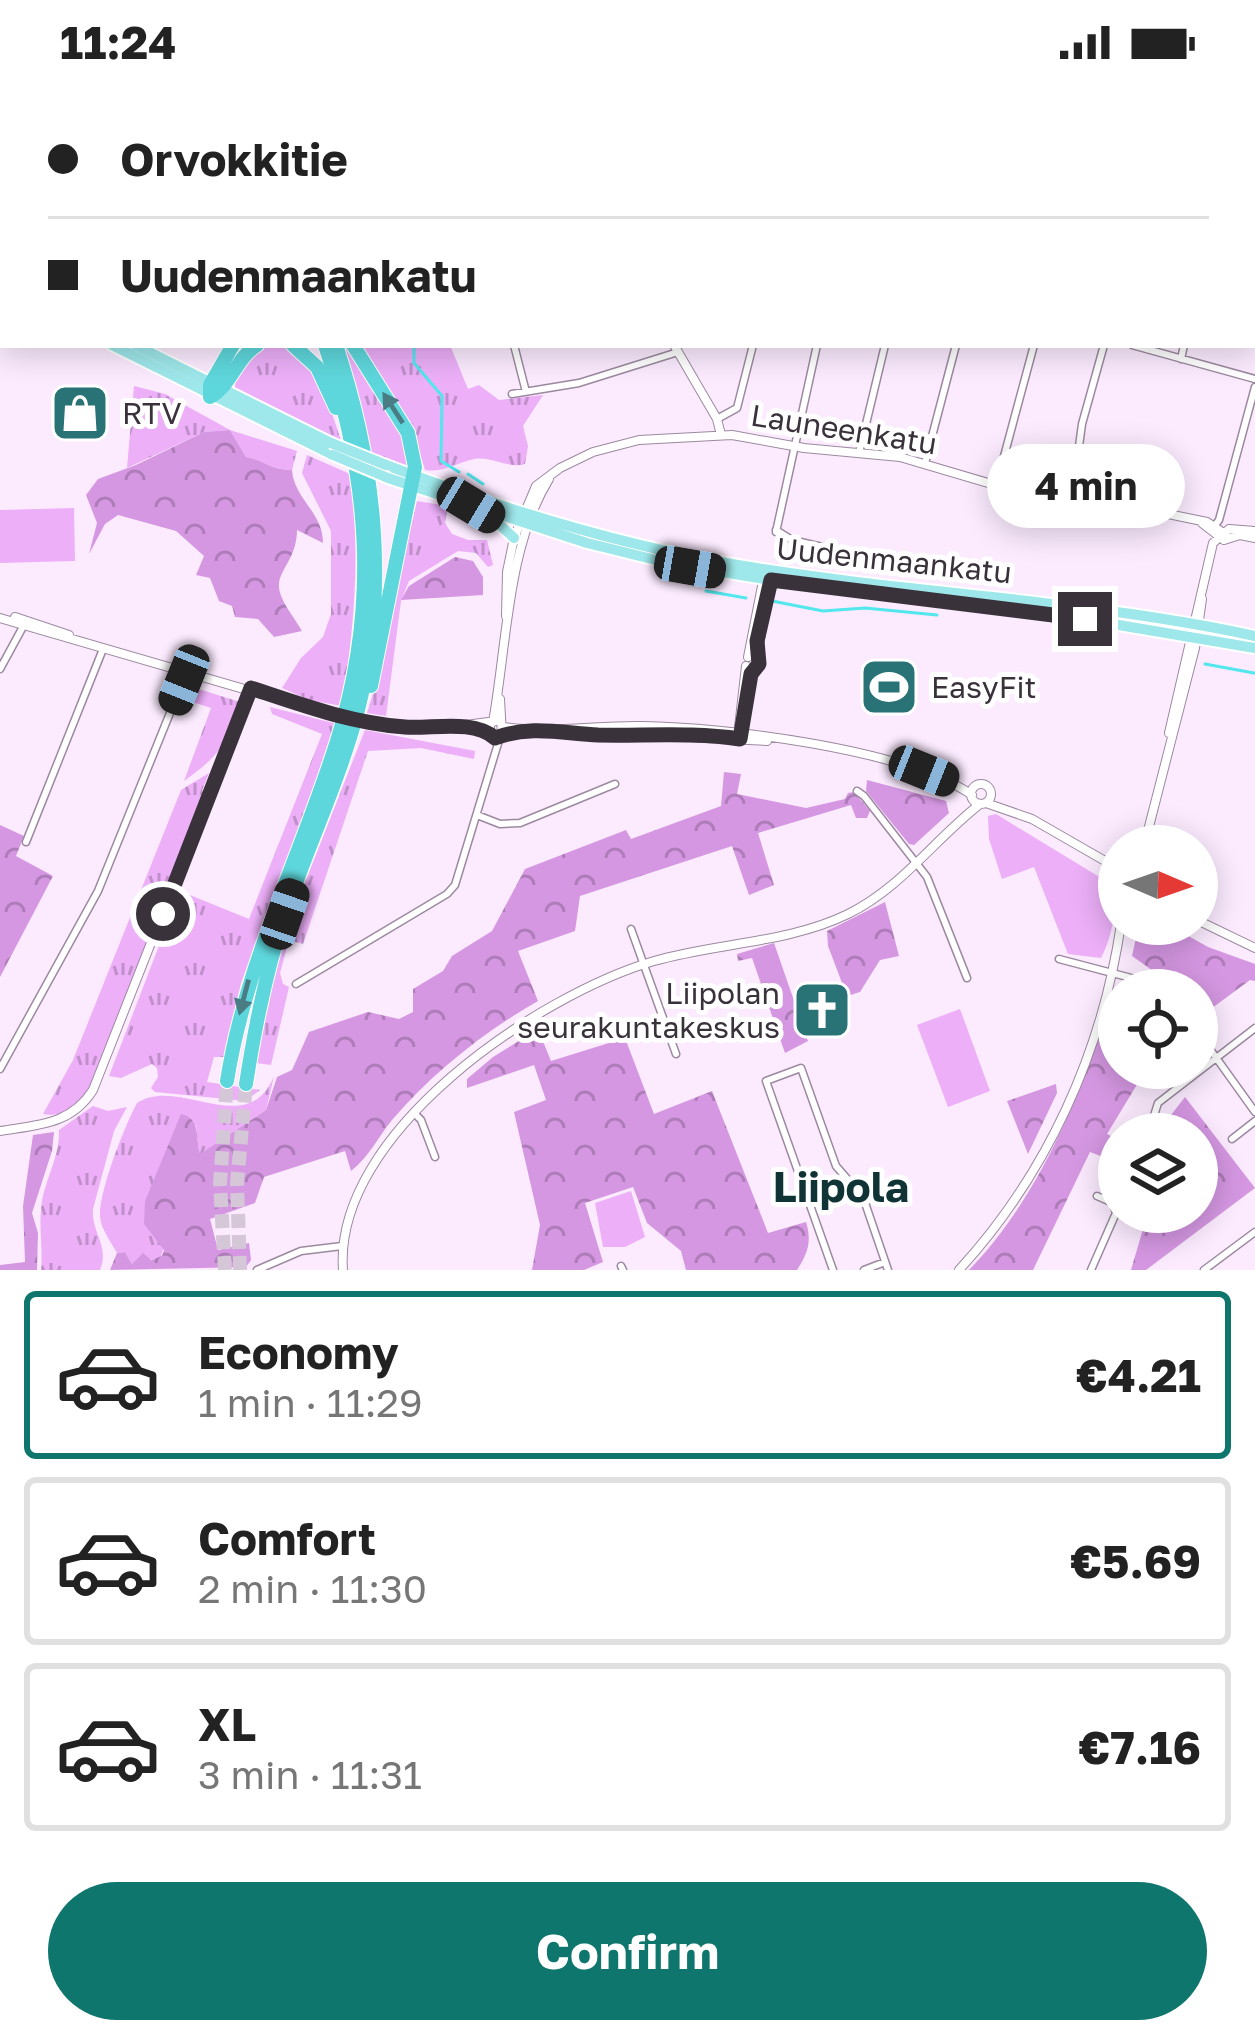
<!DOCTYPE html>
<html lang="en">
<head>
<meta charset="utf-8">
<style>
  body { margin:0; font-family:"Golos Text",sans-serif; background:#f2f2f2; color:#222; height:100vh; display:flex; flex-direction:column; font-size:45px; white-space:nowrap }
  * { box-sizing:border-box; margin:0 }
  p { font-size:39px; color:#767676 }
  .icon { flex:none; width:66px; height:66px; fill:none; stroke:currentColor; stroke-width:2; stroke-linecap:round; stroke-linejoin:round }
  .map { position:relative; height:1186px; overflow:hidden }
  .sheet { display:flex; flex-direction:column; background:#fff; flex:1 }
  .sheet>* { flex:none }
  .top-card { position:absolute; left:0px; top:0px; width:1257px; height:264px; box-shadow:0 6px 30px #0003; display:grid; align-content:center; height:264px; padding:0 48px; background:#fff }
  .needle { width:78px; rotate:92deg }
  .buttons { position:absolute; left:1098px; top:741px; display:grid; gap:24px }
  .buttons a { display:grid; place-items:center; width:120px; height:120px; border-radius:50%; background:#fff; box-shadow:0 6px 30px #0003; font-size:60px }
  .end { position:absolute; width:54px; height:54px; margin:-27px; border:15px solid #3a323b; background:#fff; box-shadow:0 0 0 6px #fff }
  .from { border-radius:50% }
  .bubble { position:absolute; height:84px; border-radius:42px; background:#fff; box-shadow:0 6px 30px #0003; font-size:39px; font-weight:700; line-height:84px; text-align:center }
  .car { position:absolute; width:36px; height:72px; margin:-36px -18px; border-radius:15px; box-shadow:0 0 9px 3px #0007; background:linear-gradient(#222 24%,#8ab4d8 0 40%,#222 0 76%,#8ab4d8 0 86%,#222 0) }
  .top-card b { display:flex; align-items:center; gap:42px; height:114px; font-size:45px }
  .top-card b+b { border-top:3px solid #e0e0e0 }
  .top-card i { width:30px; height:30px; background:#222 }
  ul { padding:21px 0 0; list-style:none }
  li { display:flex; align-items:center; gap:36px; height:168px; margin:0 24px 18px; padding:0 24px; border:6px solid #e0e0e0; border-radius:12px }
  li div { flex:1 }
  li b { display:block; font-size:45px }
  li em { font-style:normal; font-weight:700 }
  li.current { border-color:#0f766e }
  li>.icon { width:108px; height:108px; stroke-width:1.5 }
  .button { display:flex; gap:24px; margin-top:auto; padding:24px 48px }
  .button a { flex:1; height:138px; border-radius:72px; background:#0f766e; color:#fff; font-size:48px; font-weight:700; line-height:138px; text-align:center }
  .status { display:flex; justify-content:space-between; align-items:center; height:84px; padding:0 60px; background:#fff; direction:ltr }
  .status svg { height:33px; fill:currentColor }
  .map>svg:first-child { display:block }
  .grass { fill:url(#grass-tufts) }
  .forest { fill:url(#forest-crowns) }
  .green { fill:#ecaff8 }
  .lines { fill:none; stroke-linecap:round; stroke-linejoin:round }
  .stream { stroke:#51e7ed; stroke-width:3 }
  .motorway-tunnel { stroke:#d5c6d8; stroke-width:14; stroke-dasharray:14 7; stroke-linecap:butt }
  .minor-casing { stroke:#9c89a0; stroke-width:9 }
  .tertiary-casing { stroke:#9c89a0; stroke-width:10 }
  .primary-casing { stroke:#fff; stroke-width:14 }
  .motorway-casing { stroke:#fff; stroke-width:16 }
  .minor { stroke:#fff; stroke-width:6 }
  .tertiary { stroke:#fff; stroke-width:8 }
  .primary { stroke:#9ee7ea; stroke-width:10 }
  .motorway { stroke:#5ed7dc; stroke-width:14 }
  .tertiary-bridge-casing { stroke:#9c89a0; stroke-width:10; stroke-linecap:butt }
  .primary-bridge-casing { stroke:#fff; stroke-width:14; stroke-linecap:butt }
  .tertiary-bridge { stroke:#fff; stroke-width:8 }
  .primary-bridge { stroke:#9ee7ea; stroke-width:10 }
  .oneway { fill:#4a7c83 }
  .route { stroke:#3a323b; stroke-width:15 }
  .labels { text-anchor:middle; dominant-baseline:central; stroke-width:10; stroke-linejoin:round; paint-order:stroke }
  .poi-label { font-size:30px; fill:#3a323b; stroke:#fff; text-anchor:start }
  .street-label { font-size:30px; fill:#3a323b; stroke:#fff }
  .district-label { font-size:42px; font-weight:bold; fill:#103435; stroke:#fff }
</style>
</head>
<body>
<div class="status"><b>11:24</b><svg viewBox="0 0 49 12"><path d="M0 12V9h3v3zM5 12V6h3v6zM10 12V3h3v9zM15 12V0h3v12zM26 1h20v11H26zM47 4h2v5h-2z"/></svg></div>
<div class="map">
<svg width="1255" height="1186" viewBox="0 0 1255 1186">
  <defs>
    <pattern id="grass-tufts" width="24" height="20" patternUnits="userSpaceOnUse" patternTransform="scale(3)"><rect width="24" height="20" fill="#ecaff8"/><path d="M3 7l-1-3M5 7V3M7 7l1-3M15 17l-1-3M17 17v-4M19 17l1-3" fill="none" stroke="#c08fca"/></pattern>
    <pattern id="forest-crowns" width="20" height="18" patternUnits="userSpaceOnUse" patternTransform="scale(3)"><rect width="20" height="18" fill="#d597e2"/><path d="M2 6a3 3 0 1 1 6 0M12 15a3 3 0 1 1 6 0" fill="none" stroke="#ae7cb8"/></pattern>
  </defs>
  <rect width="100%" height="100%" fill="#fcebff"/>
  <!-- grass -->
  <path class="grass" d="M273,261C316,268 329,320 341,356L235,305C234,284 254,266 273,261Z
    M342,261H347L402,347L409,383L372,370Z
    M359,261H450L468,305L479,301L499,316L543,311L523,342L528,362L525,380C508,385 492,372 474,375C456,379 443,389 425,386L412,344Z
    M134,302L165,310L230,346L297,367L292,386C267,385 267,377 246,373L230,346L204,348L127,384Z
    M307,371L350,390C361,469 354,544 342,622L309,616L282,604L301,574L323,553L331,530V447L302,389Z
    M417,417L448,422L445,439L452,450L468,456H487L493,481L488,483L476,469L458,467L409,497L401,517L386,632L367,629L384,574L395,508Z
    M186,601L240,618C224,662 223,669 184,697L211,624L181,614Z
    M270,623L337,640L241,899L224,973H214L207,998L260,1006L247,1016H236L155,1008L151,1004L158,993L157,984L152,980L121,994L109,992L180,807L249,835L322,650L272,630Z
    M365,646L475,667L474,675L421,664L368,667L303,860L289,856L280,889L283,900L289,903L271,981L256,979L267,914L284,852Z
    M209,689L202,707L206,710L90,1002C79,1021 67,1034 43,1030L73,976L181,706Z
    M274,992L266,1026L199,1071L196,1040L161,1173L132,1180L125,1168L117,1169C111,1158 101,1145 100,1133C98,1109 125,1041 137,1019C178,991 248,1057 274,992Z
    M93,1022L108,1027L127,1023L114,1047L93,1125C91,1149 110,1162 100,1186H41C43,1165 39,1145 41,1125C43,1098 60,1074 59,1046Z"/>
  <!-- forest -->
  <path class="forest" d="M230,346L246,373C267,377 267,385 292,386C294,415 323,428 323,459L297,446C297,474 278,487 279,502C279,516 295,534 302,547L274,553L258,535L235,533L232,522L219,517L210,494L196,491L204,472L176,447L118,431L105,440L89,470L97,439L86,411L98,395L136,381L204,348Z
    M455,473L473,477L483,493V511L401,516L409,502Z
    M724,688L741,690L737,710L806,724L845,715L848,709L854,708L870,727L867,734H856L851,721L758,749L774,801L749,811L732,762L580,812L575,847L518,867L538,917C485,947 432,989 392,1036C378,1053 369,1073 351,1087L345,1067L264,1093L255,1119L210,1135L218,1166L249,1159L251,1176L246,1183L110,1186L117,1169L125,1168L132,1180L143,1169L151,1176L162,1172L164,1166L144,1140L145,1117L181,1030C202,1035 195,1055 200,1070L266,1026L277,993L292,986L309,948L368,928L399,935L413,928V905L443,887L452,872L492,847L525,785L626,746L631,755L721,722Z
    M867,696L946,717L949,729L914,761L909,760L866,707Z
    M0,741L24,752L16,772L53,792L0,893Z
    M885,818L899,872L880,876L860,908L847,912L828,862L827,847Z
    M1139,840H1167L1208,863L1255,880V897L1250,896L1200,933L1197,906H1180L1132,872Z
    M774,859L808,957L785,969L752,874L738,877L737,870Z
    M1118,901L1145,906H1119V984H1147L1107,1050L1119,1056V1079L1090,1068L1033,1186H969C1045,1107 1082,1003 1118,901Z
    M538,945L551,977L625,954L654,1030L712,1007L768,1149L806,1138C812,1157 808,1169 797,1186H686L681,1167L647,1139L633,1103L585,1119L603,1178L584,1186H532L540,1141L514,1028L546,1016L534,981L467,1004V995L493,973Z
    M1056,1000L1057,1009L1028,1070L1007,1017Z
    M1185,1013L1255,1104L1146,1186H1131L1148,1128H1197V1050H1164V1040Z
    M54,1048L52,1067L32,1129L38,1149L37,1186H0V1181L25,1178L23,1122L33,1051Z"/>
  <!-- green -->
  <path class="green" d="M74,424L75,477L0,479V426Z
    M996,730L1111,800C1120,818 1111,856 1101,874L1068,870L1034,783L1002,795L989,755L988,732Z
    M960,925L990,1007L948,1023L917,941Z
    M631,1107L645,1153L625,1163H603L595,1119Z"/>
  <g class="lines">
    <!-- stream -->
    <path class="stream" d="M305,0V3
      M414,261V279L442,312L441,377L459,388
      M468,390L483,400
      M706,507L746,514
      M767,516L823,527L865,524L937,531
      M1205,580L1254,589"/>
    <!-- motorway-tunnel -->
    <path class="motorway-tunnel" d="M225,1186L220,1100L227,997
      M240,1186L237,1099L246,1000"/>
    <!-- minor casing -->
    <g class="minor-casing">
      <path id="minor" d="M816,0L817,3
        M1123,0L1127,3
        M465,3L470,0
        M577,3L578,0
        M662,3L663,0
        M746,3L747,0
        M885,3L886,0
        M1025,3L1026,0
        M1104,3V0
        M1173,3L1174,0
        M1250,3V0
        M0,62H3
        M514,261L526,308
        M1132,261L1255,295
        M1181,275L1184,261
        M512,310L579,299L678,268
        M717,335L737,324L753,261
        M859,369L885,261
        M925,379L956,261
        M996,402L1034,261
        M1072,414L1082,340L1104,261
        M1213,444L1219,436L1255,303
        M776,446L792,456L848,469
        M776,448L817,261
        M0,585L25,539
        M857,707L864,712L927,793L967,894
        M477,731L500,740L520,739L615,700
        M26,758L103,565
        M631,845L676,970
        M1059,875L1135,895L1159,906
        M296,900L447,810L455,801L500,653
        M1197,947L1255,1028
        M0,985L98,807L187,587
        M415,1030L421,1036L435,1073
        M1151,1041L1158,1019L1255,944
        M1232,1055L1255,1037
        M621,1182L623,1186
        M257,1186L301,1167L342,1162
        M833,1186L766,997L801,984L836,1082L863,1113L888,1186
        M864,1186L885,1178
        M1091,1186L1116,1129L1113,1119L1097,1112
        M1204,1186L1255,1148"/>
    </g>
    <!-- tertiary casing -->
    <g class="tertiary-casing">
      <path id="tertiary" d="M518,0L519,3
        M674,261L717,335L721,351
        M1202,439L1224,456L1240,451L1255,454
        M506,532L507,488L514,454L536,402L560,384L593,368L639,356L732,351L804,364L900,373L1022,409L1100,416L1207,438L1222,448L1224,456
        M15,533L69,551
        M0,534L330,630
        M748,573L764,492
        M757,574L770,493
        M493,638C507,561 507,463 549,395
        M375,639L443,644L496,637
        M490,639V651H502L500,615
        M504,643C550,650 596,641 642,642C724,643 906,665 972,711
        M579,648L767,657
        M743,648L751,589L756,584
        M1169,649L1213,459L1229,445L1255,447
        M738,652L746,582
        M971 710a10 10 0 1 1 20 0a10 10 0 1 1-20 0Z
        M986,719L1032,735L1119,785
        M1144,762L1195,564L1202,515
        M1197,836L1255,864
        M0,1047C37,1041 71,1041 93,1006L251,605
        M343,1186C333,1049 538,911 654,877C716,859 789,859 848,830C901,804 934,756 980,720
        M959,1186C1047,1090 1102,969 1121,840"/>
    </g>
    <!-- primary casing -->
    <g class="primary-casing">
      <path id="primary" d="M0,199L3,200
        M0,211L3,212
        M112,261L333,371
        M135,261L331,359
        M386,381C500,424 617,461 738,481C910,510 1084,515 1255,552
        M388,394L587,459L668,479L782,498L1036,527L1255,564
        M489,431L514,454"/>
    </g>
    <!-- motorway casing -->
    <g class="motorway-casing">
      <path id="motorway" d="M239,0L240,3
        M253,0L254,3
        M293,261L317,283L336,324
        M353,261L408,349L415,383L371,602
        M210,313C231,302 236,274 257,261
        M210,313V301L233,261
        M227,997C246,877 301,772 337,657C380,520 369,395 325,261
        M246,1000C255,942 266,886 285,830C308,761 341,693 359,622C389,499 375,380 336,261"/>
    </g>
    <!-- minor -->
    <use href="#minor" class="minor"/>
    <!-- tertiary -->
    <use href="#tertiary" class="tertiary"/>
    <!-- primary -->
    <use href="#primary" class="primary"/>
    <!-- motorway -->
    <use href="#motorway" class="motorway"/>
    <!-- tertiary-bridge casing -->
    <g class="tertiary-bridge-casing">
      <path id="tertiary-bridge" d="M330,630L375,639"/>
    </g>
    <!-- primary-bridge casing -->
    <g class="primary-bridge-casing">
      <path id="primary-bridge" d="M331,359L386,381
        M333,371L388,394"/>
    </g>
    <!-- tertiary-bridge -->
    <use href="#tertiary-bridge" class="tertiary-bridge"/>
    <!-- primary-bridge -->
    <use href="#primary-bridge" class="primary-bridge"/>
  </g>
  <!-- one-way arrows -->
  <defs><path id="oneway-solid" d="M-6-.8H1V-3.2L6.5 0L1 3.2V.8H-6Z" transform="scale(3)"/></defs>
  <g class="oneway">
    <use href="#oneway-solid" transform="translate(393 324) rotate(-123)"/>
    <use href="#oneway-solid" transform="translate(244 913) rotate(105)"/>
  </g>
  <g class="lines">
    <!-- route -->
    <path class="route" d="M163,830L251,604C302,621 351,639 405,643C433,645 473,635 495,654C530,641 561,649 598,651C645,652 693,648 740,655L751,590L759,580L757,557L771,496L1085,535"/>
  </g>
  <!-- icons -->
  <defs>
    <g id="shop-square" transform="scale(3)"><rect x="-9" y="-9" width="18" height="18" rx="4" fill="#297376" stroke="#fff"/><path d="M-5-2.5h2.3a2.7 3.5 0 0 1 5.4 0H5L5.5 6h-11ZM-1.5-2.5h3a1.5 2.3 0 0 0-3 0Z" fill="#fff"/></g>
    <g id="stadium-square" transform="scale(3)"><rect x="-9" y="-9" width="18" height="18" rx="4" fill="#297376" stroke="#fff"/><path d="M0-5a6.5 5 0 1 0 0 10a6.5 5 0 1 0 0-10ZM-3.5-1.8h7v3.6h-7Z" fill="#fff"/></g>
    <g id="church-square" transform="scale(3)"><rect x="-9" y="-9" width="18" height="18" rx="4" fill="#297376" stroke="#fff"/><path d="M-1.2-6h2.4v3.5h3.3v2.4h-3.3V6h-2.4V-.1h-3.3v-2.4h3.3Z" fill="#fff"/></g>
  </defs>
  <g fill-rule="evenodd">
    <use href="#shop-square" x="80" y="329"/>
    <use href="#stadium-square" x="889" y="603"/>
    <use href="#church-square" x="822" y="926"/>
  </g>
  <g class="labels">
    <!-- poi labels -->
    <g class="poi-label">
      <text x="122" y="329">RTV</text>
      <text x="931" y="603">EasyFit</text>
      <text x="780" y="909" text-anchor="end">Liipolan<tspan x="780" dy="34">seurakuntakeskus</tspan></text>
    </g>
    <!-- street labels -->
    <g class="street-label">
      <text transform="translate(844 345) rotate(9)">Launeenkatu</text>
      <text transform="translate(894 476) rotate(6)">Uudenmaankatu</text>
    </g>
    <!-- district labels -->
    <g class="district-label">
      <text x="841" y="1102">Liipola</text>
    </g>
  </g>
</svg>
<div class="buttons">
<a><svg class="needle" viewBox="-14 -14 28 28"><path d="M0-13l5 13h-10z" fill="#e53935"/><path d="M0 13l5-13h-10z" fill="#767676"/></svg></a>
<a><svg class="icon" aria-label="locate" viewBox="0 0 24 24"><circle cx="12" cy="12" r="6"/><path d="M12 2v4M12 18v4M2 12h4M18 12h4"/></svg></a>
<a><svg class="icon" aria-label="layers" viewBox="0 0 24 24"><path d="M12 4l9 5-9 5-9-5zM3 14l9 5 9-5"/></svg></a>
</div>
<i class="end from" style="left:163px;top:830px"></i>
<i class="end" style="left:1085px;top:535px"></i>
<div class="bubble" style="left:987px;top:360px;width:198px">4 min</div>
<i class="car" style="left:471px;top:421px;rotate:121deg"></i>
<i class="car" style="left:690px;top:483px;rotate:100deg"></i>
<i class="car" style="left:184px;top:596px;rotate:202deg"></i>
<i class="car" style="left:924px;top:687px;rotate:112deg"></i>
<i class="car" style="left:285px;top:830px;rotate:19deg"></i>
<div class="top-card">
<b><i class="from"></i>Orvokkitie</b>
<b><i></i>Uudenmaankatu</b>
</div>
</div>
<section class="sheet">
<ul>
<li class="current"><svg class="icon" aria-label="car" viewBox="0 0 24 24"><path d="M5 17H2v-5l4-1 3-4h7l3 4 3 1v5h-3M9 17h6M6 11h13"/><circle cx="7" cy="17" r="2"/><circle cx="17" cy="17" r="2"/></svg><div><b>Economy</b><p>1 min · 11:29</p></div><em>€4.21</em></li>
<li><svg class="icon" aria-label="car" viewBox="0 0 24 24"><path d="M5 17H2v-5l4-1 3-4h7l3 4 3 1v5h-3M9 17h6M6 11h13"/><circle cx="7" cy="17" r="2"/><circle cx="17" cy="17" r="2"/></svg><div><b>Comfort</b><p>2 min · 11:30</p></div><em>€5.69</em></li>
<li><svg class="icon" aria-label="car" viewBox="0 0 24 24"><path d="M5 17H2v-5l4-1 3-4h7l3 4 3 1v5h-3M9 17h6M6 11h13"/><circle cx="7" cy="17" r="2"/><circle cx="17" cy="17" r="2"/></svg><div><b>XL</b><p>3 min · 11:31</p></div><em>€7.16</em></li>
</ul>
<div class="button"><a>Confirm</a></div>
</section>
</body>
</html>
